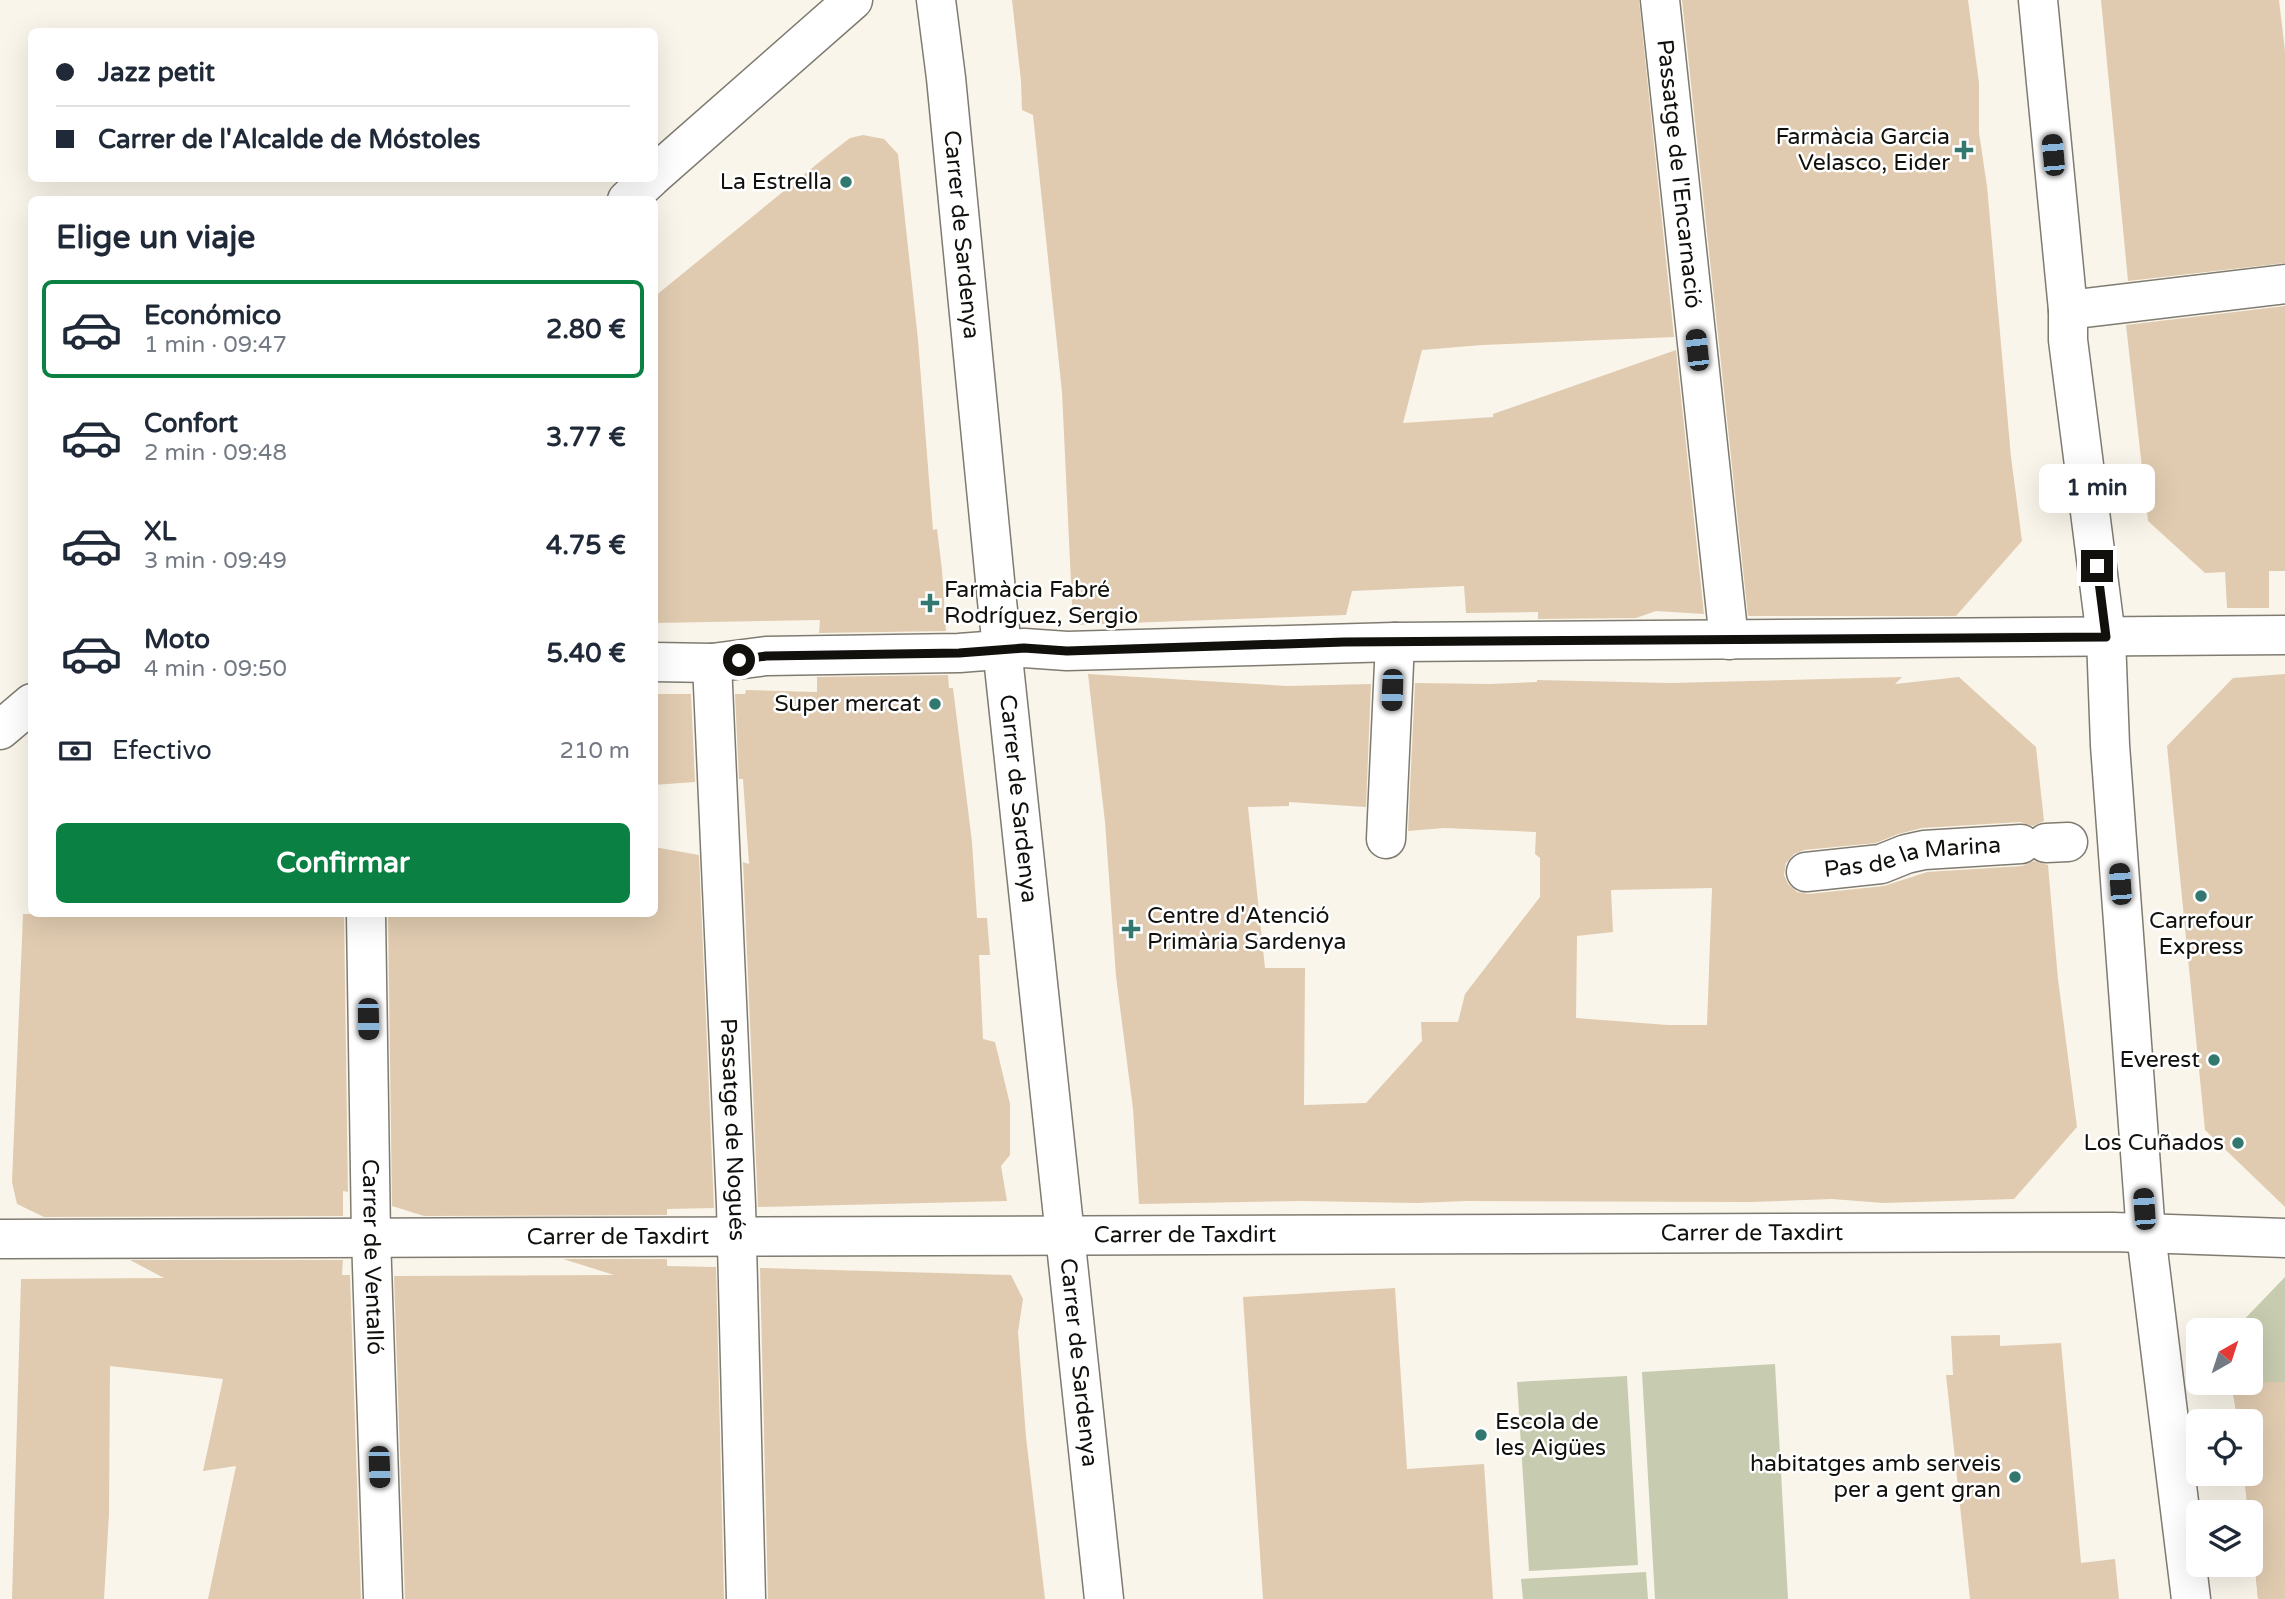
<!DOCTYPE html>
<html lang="es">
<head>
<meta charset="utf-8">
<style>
  body { margin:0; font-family:"Varela Round",sans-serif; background:#f2f2f3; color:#1f2937; height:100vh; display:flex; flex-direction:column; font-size:26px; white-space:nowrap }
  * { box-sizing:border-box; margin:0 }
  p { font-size:23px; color:#747a83 }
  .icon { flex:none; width:38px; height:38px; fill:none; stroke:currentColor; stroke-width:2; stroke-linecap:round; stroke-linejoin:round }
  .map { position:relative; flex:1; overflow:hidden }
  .side { position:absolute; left:28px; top:196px; width:630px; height:721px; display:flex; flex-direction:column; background:#fff; border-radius:10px; box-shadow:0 7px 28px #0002 }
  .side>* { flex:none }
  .top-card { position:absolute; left:28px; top:28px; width:630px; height:154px; border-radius:10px; box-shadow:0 7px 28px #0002; display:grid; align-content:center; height:154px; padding:0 28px; background:#fff }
  .needle { width:46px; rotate:39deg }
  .controls { position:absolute; left:2186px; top:1318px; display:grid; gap:14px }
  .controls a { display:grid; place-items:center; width:77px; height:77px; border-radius:10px; background:#fff; box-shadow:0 7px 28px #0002; font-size:35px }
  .end { position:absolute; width:32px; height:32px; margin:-16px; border:9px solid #11100c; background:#fff; box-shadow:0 0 0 4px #fff }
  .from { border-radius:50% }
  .bubble { position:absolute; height:49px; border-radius:10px; background:#fff; box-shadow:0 7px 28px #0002; font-size:23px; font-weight:700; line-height:49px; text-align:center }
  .car { position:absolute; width:21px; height:42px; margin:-21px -10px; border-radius:9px; box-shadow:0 0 5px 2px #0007; background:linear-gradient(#222 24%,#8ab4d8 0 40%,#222 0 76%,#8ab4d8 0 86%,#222 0) }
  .top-card b { display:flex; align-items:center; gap:24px; height:66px; font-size:26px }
  .top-card b+b { border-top:2px solid #e0e1e3 }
  .top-card i { width:18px; height:18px; background:#1f2937 }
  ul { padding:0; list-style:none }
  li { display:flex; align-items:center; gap:21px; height:98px; margin:0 14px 10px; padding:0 14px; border:4px solid transparent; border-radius:10px }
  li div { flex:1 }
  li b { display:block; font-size:26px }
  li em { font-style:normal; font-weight:700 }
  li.active { border-color:#0b8043 }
  li>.icon { width:63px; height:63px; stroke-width:1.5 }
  h2 { padding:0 28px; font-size:32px; line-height:84px }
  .pay { display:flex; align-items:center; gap:18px; height:77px; padding:0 28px; font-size:26px }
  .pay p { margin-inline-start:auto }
  .primary-button { display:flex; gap:14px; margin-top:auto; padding:14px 28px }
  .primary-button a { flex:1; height:80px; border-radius:10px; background:#0b8043; color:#fff; font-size:28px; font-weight:700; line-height:80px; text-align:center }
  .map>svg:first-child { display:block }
  .green { fill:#c7cbaf }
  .building { fill:#e0cbb0; fill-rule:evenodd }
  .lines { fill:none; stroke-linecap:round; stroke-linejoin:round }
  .pedestrian-casing { stroke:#7f7b71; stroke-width:41 }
  .minor-casing { stroke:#7f7b71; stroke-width:41 }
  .tertiary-casing { stroke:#7f7b71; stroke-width:41 }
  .pedestrian { stroke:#fff; stroke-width:38 }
  .minor { stroke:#fff; stroke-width:38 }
  .tertiary { stroke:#fff; stroke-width:38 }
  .route { stroke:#11100c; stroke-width:9 }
  .poi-dot { fill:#32786e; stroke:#fff; stroke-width:2.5 }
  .labels { text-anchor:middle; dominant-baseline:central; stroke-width:5; stroke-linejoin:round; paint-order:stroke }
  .poi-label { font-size:23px; fill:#11100c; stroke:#fff; text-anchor:end }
  .street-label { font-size:23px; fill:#11100c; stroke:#fff }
</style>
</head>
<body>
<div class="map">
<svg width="2285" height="1599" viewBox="0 0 2285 1599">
  <rect width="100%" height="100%" fill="#faf5ea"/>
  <!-- green -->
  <path class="green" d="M2285,1277V1599H2258L2250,1512H2248L2244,1474H2250V1421H2238L2231,1383L2250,1382V1330H2234Z
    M1775,1364L1788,1599H1655L1642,1372Z
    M1627,1376L1638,1565L1529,1571L1517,1382Z
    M1646,1572L1648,1599H1523L1521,1579Z"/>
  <!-- building -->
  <path class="building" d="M1012,0H1639L1674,337L1482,345L1422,350L1403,423L1493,417V414L1676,350L1704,614L1656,611L1636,618L1538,619V612L1466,613L1464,586L1352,591L1346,615L1073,625L1062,392L1033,115L1022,110L1021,81Z
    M1682,0H1968L1979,83V133L1987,186L2011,457L2022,541L1956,616H1748L1718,335L1721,334L1718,335Z
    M2101,0H2279L2285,51V263L2128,281Z
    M863,135L884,139L898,154L918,340L933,530L937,529L942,570L946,631L819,633L820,620L654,623V297L828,155L850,138Z
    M2285,306V571H2269V608H2227L2225,572L2205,573L2148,521L2126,325Z
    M1088,674L1287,686L1371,684L1366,807L1289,802V806L1248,807L1265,968H1305L1304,1105L1366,1103L1422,1041L1421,1022H1458L1465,994L1540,897V858L1535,854L1536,832L1444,828L1408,831L1415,683L1490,684L1537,682V680L1670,683L1902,677L1895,684L1959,677L2036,747L2044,821L2033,826L2020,822L1922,828L1898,834L1876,843L1804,850L1794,854L1786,863L1784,875L1788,884L1797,892L1808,894L1884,886L1927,872L2022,866L2034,861L2048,865L2058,979L2077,1127L2014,1199L1883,1203L1832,1199L1750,1202L1466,1201L1417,1203L1303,1201L1139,1204L1133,1109L1116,976L1105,822ZM1712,888L1707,1025H1668L1576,1018L1577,936L1613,932L1611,890Z
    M2285,674V1207L2205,1130L2167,746L2233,678Z
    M948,675L949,688H953L972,842L977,918H987L990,955H979L983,1039L995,1042L1010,1104V1155L1001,1166L1007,1201L758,1207L743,862L749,864L743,779H739L735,694H745L746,690L817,692V677Z
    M654,694H691L695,782L654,785Z
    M654,847L699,855L714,1208L667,1209V1215L424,1216L392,1206L388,914H654Z
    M23,914H344L348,1192L343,1191V1216L44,1217L17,1204L12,1182Z
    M563,1259H667V1266L716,1267L724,1599H405L394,1276L614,1275Z
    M130,1260H343L342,1275H350L361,1599H208L236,1466L203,1471L223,1379L110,1366L109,1514L104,1599H12L21,1279L164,1278Z
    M760,1268L1011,1275L1023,1299L1018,1332L1026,1437L1045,1599H768Z
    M1395,1288L1407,1469L1484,1464L1493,1599H1263L1243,1297Z
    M2000,1335V1346L2061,1343L2081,1563L2115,1559L2119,1599H1970L1946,1375H1953L1951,1336Z
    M2231,1382H2285V1599H2258L2250,1512H2248L2244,1474H2250V1421H2238Z"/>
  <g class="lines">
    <!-- pedestrian casing -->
    <g class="pedestrian-casing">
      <g id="pedestrian">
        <path d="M2046,843L2068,842"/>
        <path id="s1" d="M1806,872L1881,864L1906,854L1924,850L2021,844"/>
      </g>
    </g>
    <!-- minor casing -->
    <g class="minor-casing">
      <g id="minor">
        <path id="s2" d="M1660,0L1729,640"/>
        <path d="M2038,0L2068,310V340L2106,637L2110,745L2146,1234L2191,1599"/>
        <path d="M654,175L853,0"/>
        <path d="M627,200L651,178"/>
        <path d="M2068,310L2285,284"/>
        <path d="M654,662L712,663L766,656L959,653L1024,648L1067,651L1395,642L2285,635"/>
        <path id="s3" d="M712,663L736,1205L746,1599"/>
        <path d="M0,730L32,703"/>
        <path d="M1386,839L1395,642"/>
        <path id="s4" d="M366,914L371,1236L383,1599"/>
        <path id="s5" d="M0,1239L2113,1232L2285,1238"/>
      </g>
    </g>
    <!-- tertiary casing -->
    <g class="tertiary-casing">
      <g id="tertiary">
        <path id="s6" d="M936,0L946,78L997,601L1104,1599"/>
      </g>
    </g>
    <!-- pedestrian -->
    <use href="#pedestrian" class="pedestrian"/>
    <!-- minor -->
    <use href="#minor" class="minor"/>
    <!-- tertiary -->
    <use href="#tertiary" class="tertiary"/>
  </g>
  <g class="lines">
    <!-- route -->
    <path class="route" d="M739,660L766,656L959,653L1024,648L1067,651L1344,642L2106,637L2097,566"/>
  </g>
  <!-- markers -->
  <g class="poi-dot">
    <path d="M1960.5 139.5h7v7h7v7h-7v7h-7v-7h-7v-7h7z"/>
    <circle cx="846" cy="182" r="7"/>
    <path d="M926.5 592.5h7v7h7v7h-7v7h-7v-7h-7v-7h7z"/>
    <circle cx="935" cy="704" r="7"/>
    <circle cx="2201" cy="896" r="7"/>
    <path d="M1127.5 918.5h7v7h7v7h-7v7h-7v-7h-7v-7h7z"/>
    <circle cx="2214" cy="1060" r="7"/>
    <circle cx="2238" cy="1143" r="7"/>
    <circle cx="1481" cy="1435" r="7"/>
    <circle cx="2015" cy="1477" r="7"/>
  </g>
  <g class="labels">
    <!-- poi labels -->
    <g class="poi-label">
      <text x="1950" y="137">Farmàcia Garcia<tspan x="1950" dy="26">Velasco, Eider</tspan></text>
      <text x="832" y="182">La Estrella</text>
      <text x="944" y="590" text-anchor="start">Farmàcia Fabré<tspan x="944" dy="26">Rodríguez, Sergio</tspan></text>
      <text x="921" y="704">Super mercat</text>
      <text x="1147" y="916" text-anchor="start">Centre d'Atenció<tspan x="1147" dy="26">Primària Sardenya</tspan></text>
      <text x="2201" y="921" text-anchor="middle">Carrefour<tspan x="2201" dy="26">Express</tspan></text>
      <text x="2200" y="1060">Everest</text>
      <text x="2224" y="1143">Los Cuñados</text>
      <text x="1495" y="1422" text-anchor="start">Escola de<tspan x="1495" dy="26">les Aigües</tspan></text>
      <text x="2001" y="1464">habitatges amb serveis<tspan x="2001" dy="26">per a gent gran</tspan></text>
    </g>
    <!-- street labels -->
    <g class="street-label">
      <text stroke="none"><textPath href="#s2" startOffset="175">Passatge de l'Encarnació</textPath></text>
      <text stroke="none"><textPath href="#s6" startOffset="236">Carrer de Sardenya</textPath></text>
      <text stroke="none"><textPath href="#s6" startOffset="803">Carrer de Sardenya</textPath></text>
      <text stroke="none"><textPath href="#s1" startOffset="108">Pas de la Marina</textPath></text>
      <text stroke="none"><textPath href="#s3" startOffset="467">Passatge de Nogués</textPath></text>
      <text stroke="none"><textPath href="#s5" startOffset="1752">Carrer de Taxdirt</textPath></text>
      <text stroke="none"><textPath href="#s5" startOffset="1185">Carrer de Taxdirt</textPath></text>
      <text stroke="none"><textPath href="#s5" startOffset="618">Carrer de Taxdirt</textPath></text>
      <text stroke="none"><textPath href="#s4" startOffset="343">Carrer de Ventalló</textPath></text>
      <text stroke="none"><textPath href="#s6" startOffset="1370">Carrer de Sardenya</textPath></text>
    </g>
  </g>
</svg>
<div class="controls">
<a><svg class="needle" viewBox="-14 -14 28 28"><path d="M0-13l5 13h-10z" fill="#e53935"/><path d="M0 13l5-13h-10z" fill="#747a83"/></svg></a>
<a><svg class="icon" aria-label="locate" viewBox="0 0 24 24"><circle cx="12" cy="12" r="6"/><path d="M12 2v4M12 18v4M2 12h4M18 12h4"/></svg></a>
<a><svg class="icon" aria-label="layers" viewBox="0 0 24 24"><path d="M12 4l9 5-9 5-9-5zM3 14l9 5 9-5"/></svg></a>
</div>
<i class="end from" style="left:739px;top:660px"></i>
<i class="end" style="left:2097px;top:566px"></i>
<div class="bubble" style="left:2039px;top:464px;width:116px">1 min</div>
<i class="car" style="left:2053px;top:155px;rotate:355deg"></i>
<i class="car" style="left:1697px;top:350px;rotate:354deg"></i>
<i class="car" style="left:1392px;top:690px;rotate:182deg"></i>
<i class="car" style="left:2120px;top:884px;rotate:356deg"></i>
<i class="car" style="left:368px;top:1019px;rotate:179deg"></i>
<i class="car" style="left:2144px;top:1209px;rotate:356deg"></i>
<i class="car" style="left:379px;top:1467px;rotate:178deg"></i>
<div class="top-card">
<b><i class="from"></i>Jazz petit</b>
<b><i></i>Carrer de l'Alcalde de Móstoles</b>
</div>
<section class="side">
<h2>Elige un viaje</h2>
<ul>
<li class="active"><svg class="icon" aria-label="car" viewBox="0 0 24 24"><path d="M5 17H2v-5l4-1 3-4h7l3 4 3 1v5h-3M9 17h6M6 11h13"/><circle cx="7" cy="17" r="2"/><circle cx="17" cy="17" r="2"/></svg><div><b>Económico</b><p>1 min · 09:47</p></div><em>2.80 €</em></li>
<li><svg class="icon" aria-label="car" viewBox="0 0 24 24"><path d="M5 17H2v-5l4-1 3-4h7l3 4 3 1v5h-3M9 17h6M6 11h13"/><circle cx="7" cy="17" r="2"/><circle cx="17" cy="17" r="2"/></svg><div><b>Confort</b><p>2 min · 09:48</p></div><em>3.77 €</em></li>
<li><svg class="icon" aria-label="car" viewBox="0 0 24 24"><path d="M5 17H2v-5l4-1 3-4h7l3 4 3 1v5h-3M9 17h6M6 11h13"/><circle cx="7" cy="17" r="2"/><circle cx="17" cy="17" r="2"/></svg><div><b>XL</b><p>3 min · 09:49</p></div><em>4.75 €</em></li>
<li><svg class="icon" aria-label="car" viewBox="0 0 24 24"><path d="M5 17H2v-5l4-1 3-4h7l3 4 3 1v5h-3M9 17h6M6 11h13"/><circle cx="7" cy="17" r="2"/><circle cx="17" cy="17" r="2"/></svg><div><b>Moto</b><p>4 min · 09:50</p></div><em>5.40 €</em></li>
</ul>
<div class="pay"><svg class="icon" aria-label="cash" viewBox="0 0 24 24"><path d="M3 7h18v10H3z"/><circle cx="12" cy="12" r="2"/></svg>Efectivo<p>210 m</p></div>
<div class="primary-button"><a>Confirmar</a></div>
</section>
</div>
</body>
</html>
